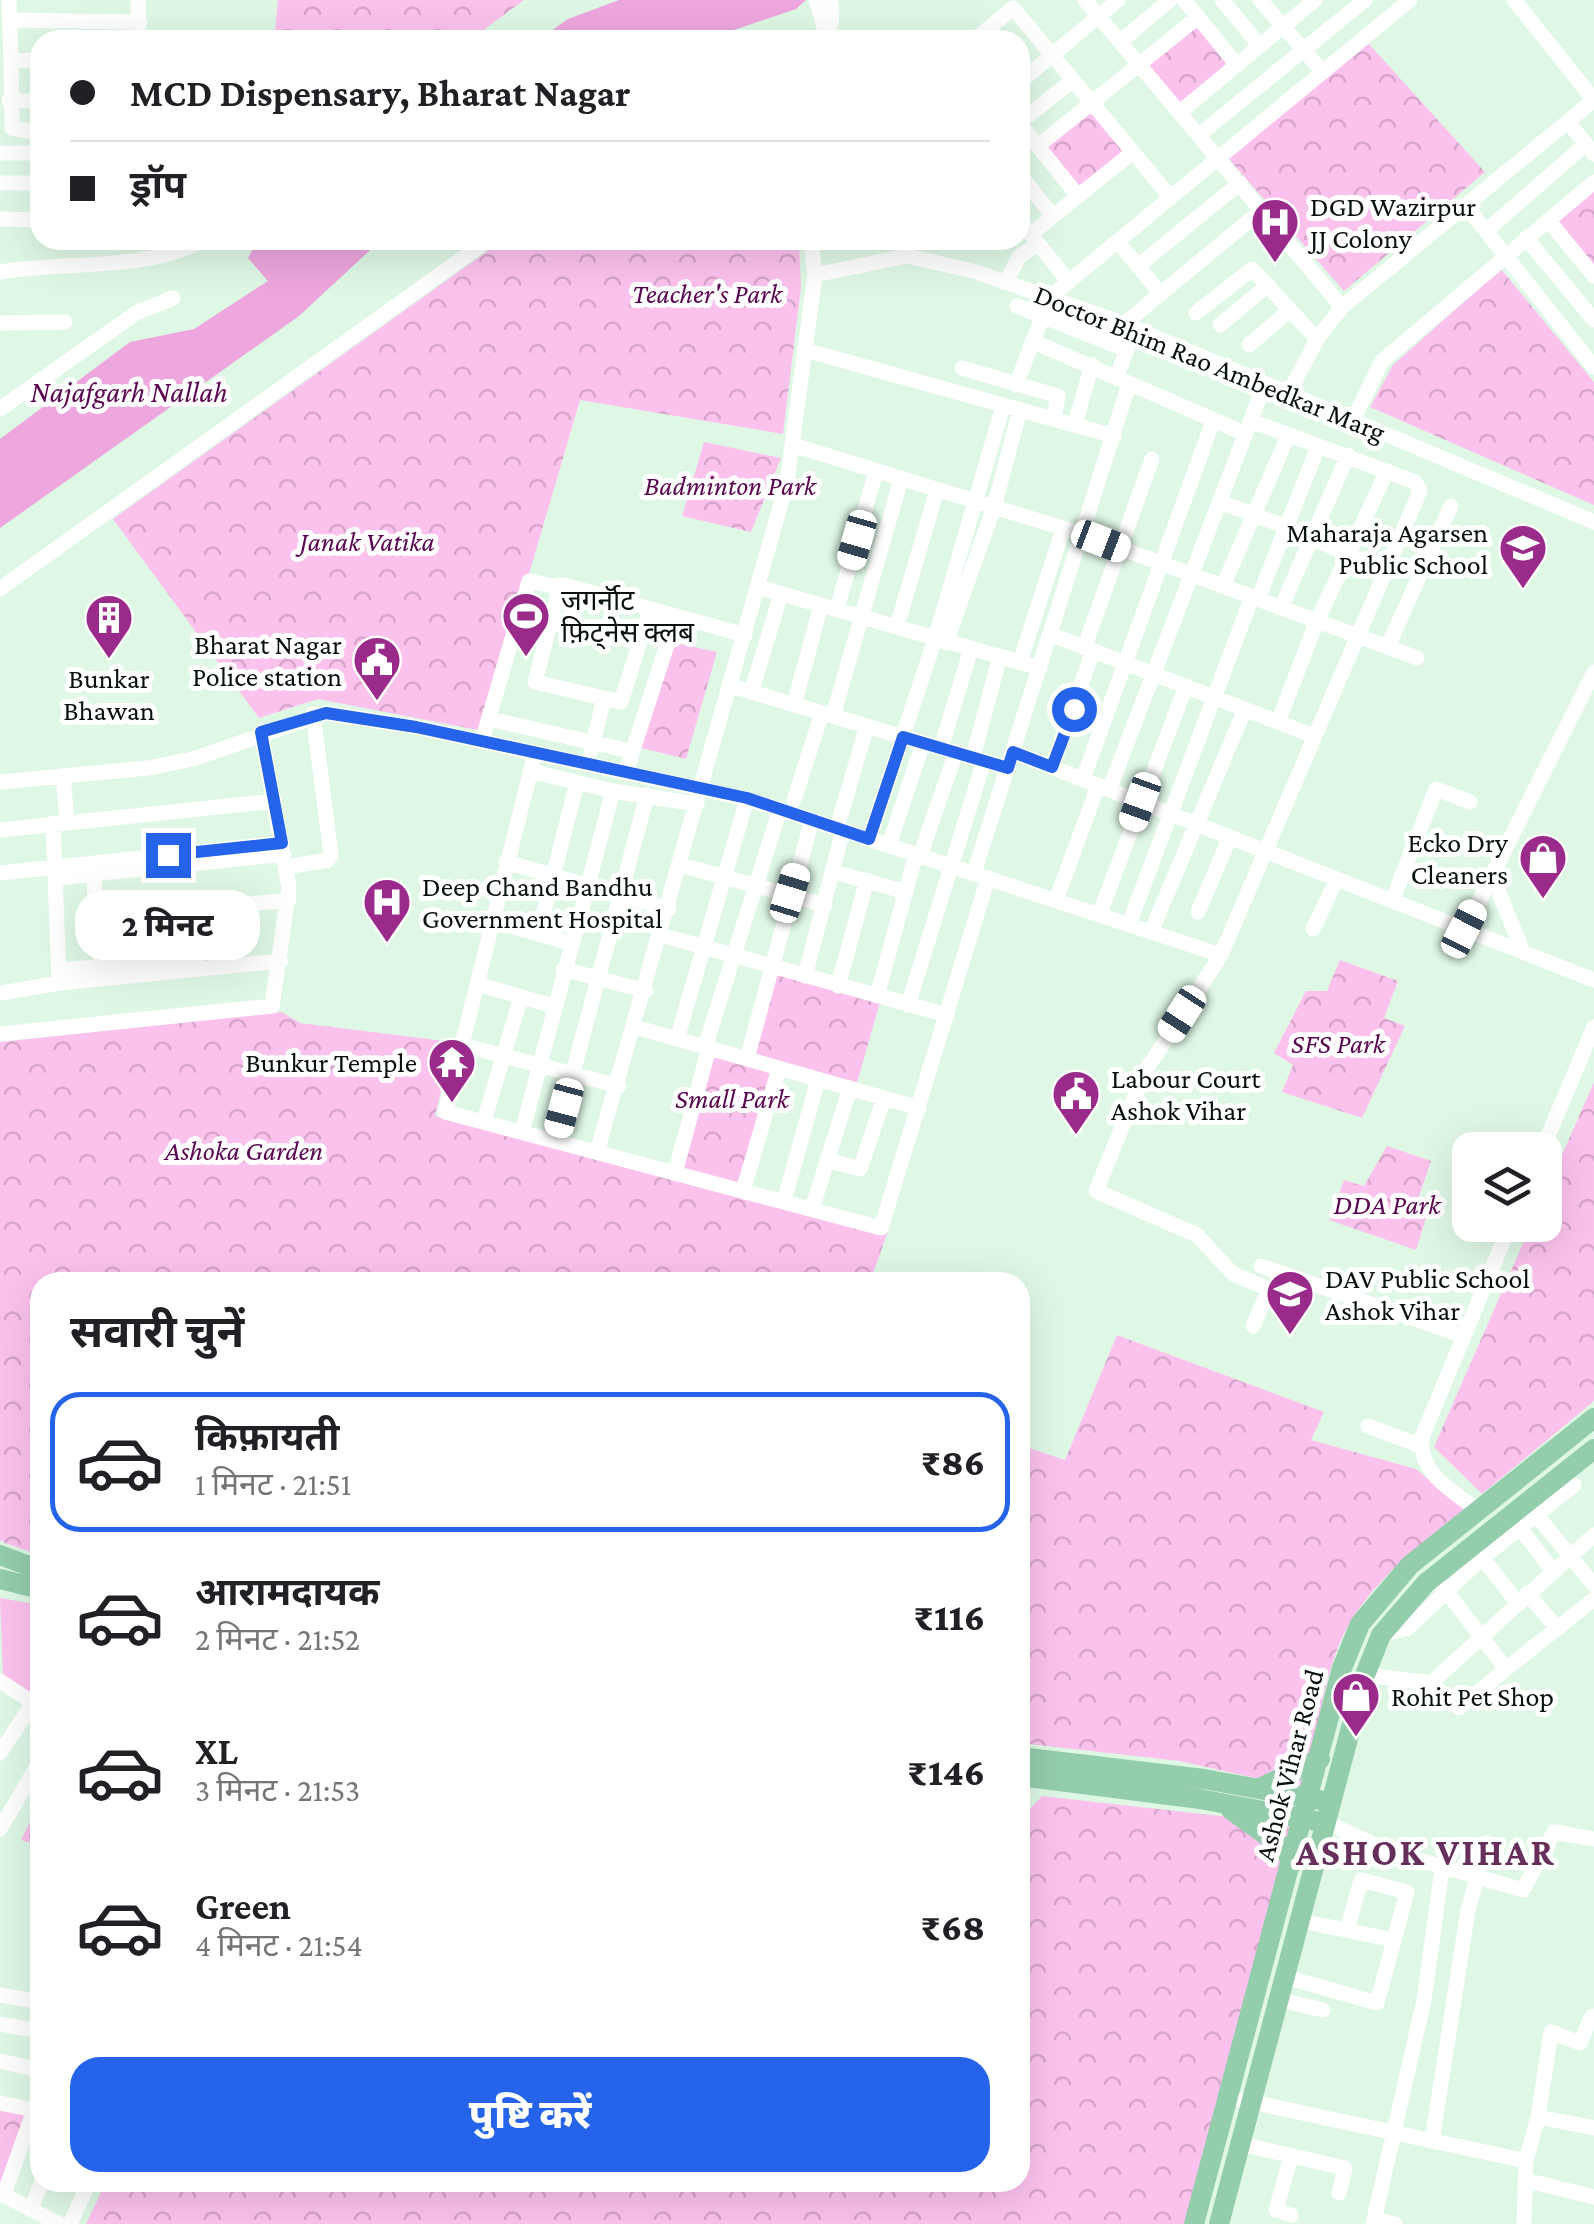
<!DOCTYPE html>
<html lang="hi">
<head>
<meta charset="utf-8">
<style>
  body { margin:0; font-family:"Crimson Pro","Noto Sans Devanagari",serif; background:#f6f6f6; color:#202124; height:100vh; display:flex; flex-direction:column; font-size:38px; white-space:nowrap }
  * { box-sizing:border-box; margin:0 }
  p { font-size:32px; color:#757577 }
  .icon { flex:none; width:55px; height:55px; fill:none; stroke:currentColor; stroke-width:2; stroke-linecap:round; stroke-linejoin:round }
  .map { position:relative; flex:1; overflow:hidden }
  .panel { position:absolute; left:30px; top:1272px; width:1000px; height:920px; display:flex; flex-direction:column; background:#fff; border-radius:30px; box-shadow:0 10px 40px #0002 }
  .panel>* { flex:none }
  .banner { position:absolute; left:30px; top:30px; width:1000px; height:220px; border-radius:30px; box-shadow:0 10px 40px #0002; display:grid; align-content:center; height:220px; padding:0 40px; background:#fff }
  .buttons { position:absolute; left:1452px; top:1132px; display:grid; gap:20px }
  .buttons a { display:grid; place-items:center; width:110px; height:110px; border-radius:20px; background:#fff; box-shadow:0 10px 40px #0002; font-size:50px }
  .end { position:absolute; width:45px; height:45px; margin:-22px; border:12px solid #2563eb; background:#fff; box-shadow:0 0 0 5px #fff }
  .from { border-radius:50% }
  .bubble { position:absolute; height:70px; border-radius:30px; background:#fff; box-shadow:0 10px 40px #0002; font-size:32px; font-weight:800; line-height:70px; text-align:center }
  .car { position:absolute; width:30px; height:60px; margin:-30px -15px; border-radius:12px; box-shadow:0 0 8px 2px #0007; background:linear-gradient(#fff 24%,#345 0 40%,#fff 0 76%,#345 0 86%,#fff 0) }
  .banner b { display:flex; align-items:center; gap:35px; height:95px; font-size:38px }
  .banner b+b { border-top:2px solid #e0e0e0 }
  .banner i { width:25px; height:25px; background:#202124 }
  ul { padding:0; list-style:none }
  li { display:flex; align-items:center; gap:30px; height:140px; margin:0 20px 15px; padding:0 20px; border:5px solid transparent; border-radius:30px }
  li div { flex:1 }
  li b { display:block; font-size:38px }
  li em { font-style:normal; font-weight:800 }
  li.on { border-color:#2563eb }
  li>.icon { width:90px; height:90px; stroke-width:1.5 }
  h2 { padding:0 40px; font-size:45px; line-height:120px }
  .button { display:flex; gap:20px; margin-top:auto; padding:20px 40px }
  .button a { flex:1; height:115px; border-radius:30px; background:#2563eb; color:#fff; font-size:40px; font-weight:800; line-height:115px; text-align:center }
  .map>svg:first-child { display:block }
  .grass { fill:#fcc2ee }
  .forest { fill:url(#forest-crowns) }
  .water { fill:#eda6de }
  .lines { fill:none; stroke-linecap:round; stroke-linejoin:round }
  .minor { stroke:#fff; stroke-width:15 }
  .major { stroke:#94cdab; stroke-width:20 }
  .route { stroke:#2563eb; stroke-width:12 }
  .labels { text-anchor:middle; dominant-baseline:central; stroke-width:10; stroke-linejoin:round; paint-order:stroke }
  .poi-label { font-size:28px; fill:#08110b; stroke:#fff; text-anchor:start }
  .park-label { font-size:28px; font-style:italic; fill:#5a0550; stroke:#fff }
  .street-label { font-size:28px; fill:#08110b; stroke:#fff }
  .water-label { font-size:30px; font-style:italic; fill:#5b0650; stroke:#fff }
  .district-label { font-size:38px; font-weight:bold; letter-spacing:2.5px; fill:#652e5b; stroke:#fff }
</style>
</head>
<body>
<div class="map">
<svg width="1594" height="2224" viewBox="0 0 1594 2224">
  <defs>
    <pattern id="forest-crowns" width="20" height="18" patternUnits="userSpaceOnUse" patternTransform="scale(2.5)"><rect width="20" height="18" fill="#fcc2ee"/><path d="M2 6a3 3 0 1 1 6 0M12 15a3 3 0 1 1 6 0" fill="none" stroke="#d6a6cb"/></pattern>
  </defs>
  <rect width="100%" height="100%" fill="#dff8e6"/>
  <!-- grass -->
  <path class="grass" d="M0,1598L40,1605V1701L3,1677Z"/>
  <!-- forest -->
  <path class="forest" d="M278,0H524L470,40H274Z
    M1194,21L1232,65L1182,108L1144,64Z
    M1368,43L1485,172L1344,291L1228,158Z
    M1091,106L1129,150L1079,193L1041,149Z
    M1594,191V265L1558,220Z
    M503,240H799L801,288L783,434L580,400L483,731L318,699L259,718L113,519Z
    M1501,269L1594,382V505L1370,407L1393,365Z
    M704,442L781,458L751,532L682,516Z
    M667,641L717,652L686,759L637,747Z
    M1340,960L1398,981L1384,1018L1405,1026L1362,1118L1282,1092L1293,1065L1274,1053L1306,991H1327Z
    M777,974L880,1002L857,1083L754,1055Z
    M282,1012L300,1023L453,1042L435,1116L888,1231L870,1282H40V1555L5,1543L0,1540V1042Z
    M714,1056L772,1072L737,1184L681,1169Z
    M1594,1082V1401L1482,1494L1434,1447L1531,1225H1545V1194Z
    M1387,1146L1431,1161L1416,1205L1428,1212L1416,1250L1329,1220L1344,1180L1364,1186Z
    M1117,1335L1324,1412L1311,1440L1416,1469L1464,1509C1418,1547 1368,1583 1342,1638C1324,1675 1315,1746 1305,1789L1179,1761L1020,1743V1445L1065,1460Z
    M1042,1796L1291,1824L1186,2224H86L106,2182H1020V1820Z
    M40,1802V1846L21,1840Z
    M0,2105L33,2114L0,2188Z"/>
  <!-- water -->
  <path class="water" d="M619,0H806L796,9L704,40H539L568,19Z
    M258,240H381L299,316L0,528V439L130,342L194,329L268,281L248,258Z"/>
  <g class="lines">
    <!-- minor -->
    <path class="minor" d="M9,0L11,61L40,60
      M138,0L139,40
      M816,0L826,34
      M1085,0L1342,307
      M1184,0L1237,65
      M1222,0L1260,46
      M1260,0L1323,72
      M10,20L140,22
      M816,40C833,30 834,18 830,0
      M974,40L1013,8L1171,198
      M1120,42L1170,0
      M11,61L12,128L40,133
      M1020,82L1118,0
      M9,101H40
      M1180,112L1315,0
      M1020,122L1073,80
      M1568,122L1594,154
      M1020,124L1078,196
      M1199,135L1365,0
      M1038,146L1198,17
      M0,153H40
      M1020,175L1053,216
      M0,183H40
      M1466,206L1594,367
      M0,219L40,220
      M1548,220L1594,276
      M1020,221L1069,282
      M1486,231L1586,144
      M1031,234L1133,152
      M1526,238L1594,320
      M1118,242L1161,294
      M1138,266L1240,183
      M0,272C63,261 146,272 203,240
      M815,275L907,256L973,271L1117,321L1594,522
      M1006,282L1019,257L1038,243
      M1017,306L1127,350L1116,378
      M1196,313L1252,269L1317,339
      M0,323L65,322
      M1124,324L1262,210
      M1220,325L1268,285
      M1032,341L1246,434
      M1249,345L1289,311
      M805,350L1114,436
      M962,368L1058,396L1054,418
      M1016,385L1050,297L1410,0
      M1289,393L1317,339L1342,307L1594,100L1514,0
      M0,409L136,313L173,298
      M1353,420L1382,361L1594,182
      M1251,421L1415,482L1420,491L1221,955L1144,1073L1096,1191L1197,1235L1233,1274L1269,1289L1253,1326
      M1075,424L1092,365
      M793,445L1082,534L1417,658
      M1220,502L1287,527
      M1311,538L1386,571
      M1223,586L1288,436
      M758,587L1040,668
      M0,589L488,240
      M1258,599L1318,447
      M1281,608L1348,455
      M837,609L876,471
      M650,610L621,702L535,682L560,585H564L745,635
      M550,621L608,639
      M897,626L937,490
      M1050,634L1314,736
      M946,643L994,507L1020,410
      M1388,646L1451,506
      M1084,648L1152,459
      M1020,662L1063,529
      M731,686L1008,768
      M751,693L781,594
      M794,705L821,605
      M833,716L901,479
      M489,719L630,751
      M1278,722L1317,621L1387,471
      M482,741L529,581L558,587
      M941,748L971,649
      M591,751L604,699
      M1013,752L1594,980
      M535,753L445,1112L881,1228L988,878
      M973,757L1000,656
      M1052,767L1093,651
      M530,771L613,791L697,804
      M626,772L676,617
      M63,776L67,821
      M1083,779L1213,421
      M0,782L148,768L193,759L326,713L416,727L747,799L1221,955
      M1109,790L1265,383
      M794,800L822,713
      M53,823L59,979
      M837,828L867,726
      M0,830L275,801
      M869,839L935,639L1003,406
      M889,845L923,743
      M920,856L956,752
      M506,862L669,909
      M681,865L825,905
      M287,867L328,860L331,855L313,714
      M93,870L101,966
      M834,872L906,892
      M0,873L282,843
      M974,873L1129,384
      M1492,875L1523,952
      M56,878L284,854
      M1056,900L1098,786
      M1392,901L1436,789L1470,802
      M1198,912L1230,837
      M1099,915L1186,686
      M95,919L289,900
      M493,921L570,943
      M1129,924L1252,597
      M1313,929L1337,879
      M1465,929L1594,672
      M1151,932L1245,709
      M538,934L577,783
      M661,935L947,1015
      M563,969L646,991
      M59,970L197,959
      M805,976L843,830
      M477,984L553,1006
      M838,986L867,880
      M0,993L60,983L281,961
      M877,996L916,854
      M908,1005L984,761
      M635,1027L919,1108
      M0,1034L272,1006L289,888L261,732
      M677,1039L747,799
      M462,1045L619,1086
      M705,1047L780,809
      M747,1059L812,820
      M484,1121L521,997
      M522,1132L613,791
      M555,1140L647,795
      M1542,1150L1594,1027
      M597,1152L787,482L815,275L811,240
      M827,1160L860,1169L884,1098
      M675,1173L709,1048
      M743,1191L779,1068
      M784,1201L818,1080
      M812,1209L850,1088
      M1261,1266L1464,1336
      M1368,1426L1421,1446
      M1479,1511C1453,1491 1418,1474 1422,1437L1510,1225
      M1533,1511L1594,1585
      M1520,1528L1553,1571
      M1476,1550L1517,1602
      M1440,1583L1506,1669L1594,1599
      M1527,1593L1557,1628
      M1381,1635L1408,1628L1482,1558L1574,1485
      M1506,1669L1459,1708L1431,1683L1594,1535
      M1365,1675L1431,1683
      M0,1681L38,1706
      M0,1753L33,1703
      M1328,1823L1388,1851L1523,1890L1554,1832L1594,1839
      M0,1829L40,1761
      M1301,1921L1394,1940
      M1286,1977L1377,2003L1407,1892L1361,1880L1347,1930
      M0,1995L40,2002
      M1280,2000L1323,2010
      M0,2024L40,2031
      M0,2061L40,2070
      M1242,2100L1526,2161
      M0,2103L34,2110
      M1538,2117L1594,2128
      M1432,2141L1468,1910L1487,1843
      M1241,2144L1345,2168L1339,2193
      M1525,2180L1594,2197
      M0,2193L59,2224
      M4,2194L40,2093
      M31,2208L42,2182
      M1291,2215L1276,2210L1291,2156
      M1374,2219L1395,2224
      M70,2224L89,2182
      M1373,2224L1424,2000L1442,1869
      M1524,2224L1526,2161L1538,2117L1551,2032L1580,2043L1592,2016"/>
    <!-- major -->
    <path class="major" d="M0,1555L40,1570
      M0,1579L40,1589
      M1020,1757L1204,1779L1320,1800
      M1020,1776L1200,1799L1316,1821
      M1260,1788L1320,1759
      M1231,1810L1281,1846L1293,1863
      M1194,2224L1342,1668L1360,1624L1410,1565L1594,1418
      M1219,2224L1365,1675L1381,1635L1426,1583L1594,1449"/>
  </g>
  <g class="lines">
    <!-- route -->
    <path class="route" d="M168,855L282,843L261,732L326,713L416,727L747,798L869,839L903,737L1008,768L1013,752L1052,767L1074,709"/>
  </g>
  <!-- icons -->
  <defs>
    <g id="hospital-pin" transform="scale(2.5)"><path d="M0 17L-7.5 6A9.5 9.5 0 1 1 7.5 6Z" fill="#9a2b8a" stroke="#fff"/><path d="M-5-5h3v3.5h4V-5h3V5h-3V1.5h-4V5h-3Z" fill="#fff"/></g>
    <g id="school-pin" transform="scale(2.5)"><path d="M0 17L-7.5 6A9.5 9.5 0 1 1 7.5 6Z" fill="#9a2b8a" stroke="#fff"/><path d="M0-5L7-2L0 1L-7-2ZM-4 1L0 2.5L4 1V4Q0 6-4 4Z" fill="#fff"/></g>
    <g id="stadium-pin" transform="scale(2.5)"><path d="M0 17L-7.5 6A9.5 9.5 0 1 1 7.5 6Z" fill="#9a2b8a" stroke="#fff"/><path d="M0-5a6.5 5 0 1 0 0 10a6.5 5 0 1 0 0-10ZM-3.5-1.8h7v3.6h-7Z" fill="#fff"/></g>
    <g id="building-pin" transform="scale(2.5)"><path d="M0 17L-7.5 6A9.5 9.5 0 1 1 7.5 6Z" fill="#9a2b8a" stroke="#fff"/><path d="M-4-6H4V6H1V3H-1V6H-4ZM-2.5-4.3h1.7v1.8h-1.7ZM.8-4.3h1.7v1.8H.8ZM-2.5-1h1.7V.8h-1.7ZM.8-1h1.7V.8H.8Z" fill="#fff"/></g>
    <g id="civic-pin" transform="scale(2.5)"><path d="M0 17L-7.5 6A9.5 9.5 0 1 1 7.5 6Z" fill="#9a2b8a" stroke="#fff"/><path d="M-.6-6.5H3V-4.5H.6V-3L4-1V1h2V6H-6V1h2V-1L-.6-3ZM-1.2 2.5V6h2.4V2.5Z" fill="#fff"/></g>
    <g id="shop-pin" transform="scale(2.5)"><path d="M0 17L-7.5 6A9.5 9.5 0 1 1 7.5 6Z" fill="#9a2b8a" stroke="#fff"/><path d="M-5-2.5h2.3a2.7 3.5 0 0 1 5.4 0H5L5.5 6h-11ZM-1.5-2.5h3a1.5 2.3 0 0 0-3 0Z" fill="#fff"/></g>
    <g id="temple-pin" transform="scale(2.5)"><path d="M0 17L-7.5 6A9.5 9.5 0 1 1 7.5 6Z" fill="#9a2b8a" stroke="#fff"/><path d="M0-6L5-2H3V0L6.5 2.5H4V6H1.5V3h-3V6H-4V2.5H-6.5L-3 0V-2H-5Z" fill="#fff"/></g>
  </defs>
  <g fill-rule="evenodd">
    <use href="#hospital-pin" x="1275" y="222"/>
    <use href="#school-pin" x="1523" y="548"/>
    <use href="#stadium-pin" x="526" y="616"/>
    <use href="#building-pin" x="109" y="618"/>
    <use href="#civic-pin" x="377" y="660"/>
    <use href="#shop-pin" x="1543" y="858"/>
    <use href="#hospital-pin" x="387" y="902"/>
    <use href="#temple-pin" x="452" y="1062"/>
    <use href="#civic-pin" x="1076" y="1094"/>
    <use href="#school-pin" x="1290" y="1294"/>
    <use href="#shop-pin" x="1356" y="1696"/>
  </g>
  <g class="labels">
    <!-- poi labels -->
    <g class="poi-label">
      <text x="1310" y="206">DGD Wazirpur<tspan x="1310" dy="32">JJ Colony</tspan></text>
      <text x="1488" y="532" text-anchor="end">Maharaja Agarsen<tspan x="1488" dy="32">Public School</tspan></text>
      <text x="561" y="600">जगर्नॉट<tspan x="561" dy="32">फ़िट्नेस क्लब</tspan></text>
      <text x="342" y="644" text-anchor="end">Bharat Nagar<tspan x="342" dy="32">Police station</tspan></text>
      <text x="109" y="678" text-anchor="middle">Bunkar<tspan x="109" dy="32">Bhawan</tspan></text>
      <text x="1508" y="842" text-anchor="end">Ecko Dry<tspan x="1508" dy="32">Cleaners</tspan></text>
      <text x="422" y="886">Deep Chand Bandhu<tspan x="422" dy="32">Government Hospital</tspan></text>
      <text x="417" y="1062" text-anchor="end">Bunkur Temple</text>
      <text x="1111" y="1078">Labour Court<tspan x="1111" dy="32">Ashok Vihar</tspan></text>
      <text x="1325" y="1278">DAV Public School<tspan x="1325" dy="32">Ashok Vihar</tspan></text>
      <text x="1391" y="1696">Rohit Pet Shop</text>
    </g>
    <!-- park labels -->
    <g class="park-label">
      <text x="707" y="293">Teacher's Park</text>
      <text x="730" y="485">Badminton Park</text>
      <text x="367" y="541">Janak Vatika</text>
      <text x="1338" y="1043">SFS Park</text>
      <text x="732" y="1098">Small Park</text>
      <text x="244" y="1150">Ashoka Garden</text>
      <text x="1387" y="1204">DDA Park</text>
    </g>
    <!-- street labels -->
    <g class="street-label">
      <text transform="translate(1210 363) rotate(22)">Doctor Bhim Rao Ambedkar Marg</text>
      <text transform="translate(1289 1765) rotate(-75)">Ashok Vihar Road</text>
    </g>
    <!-- water labels -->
    <g class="water-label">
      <text x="129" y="391">Najafgarh Nallah</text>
    </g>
    <!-- district labels -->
    <g class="district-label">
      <text x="1426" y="1852">ASHOK VIHAR</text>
    </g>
  </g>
</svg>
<div class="buttons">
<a><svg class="icon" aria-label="layers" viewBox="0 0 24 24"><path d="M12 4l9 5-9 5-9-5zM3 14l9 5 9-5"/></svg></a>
</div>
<i class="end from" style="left:1074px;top:709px"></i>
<i class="end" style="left:168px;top:855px"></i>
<div class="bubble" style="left:75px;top:890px;width:185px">2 मिनट</div>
<i class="car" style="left:857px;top:540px;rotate:196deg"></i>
<i class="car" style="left:1101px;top:541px;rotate:111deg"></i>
<i class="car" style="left:1140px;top:802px;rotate:200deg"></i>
<i class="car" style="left:790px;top:893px;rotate:17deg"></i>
<i class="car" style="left:1464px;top:929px;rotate:27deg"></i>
<i class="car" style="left:1182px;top:1014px;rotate:213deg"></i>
<i class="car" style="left:564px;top:1108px;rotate:195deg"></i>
<div class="banner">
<b><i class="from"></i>MCD Dispensary, Bharat Nagar</b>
<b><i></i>ड्रॉप</b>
</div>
<section class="panel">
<h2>सवारी चुनें</h2>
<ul>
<li class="on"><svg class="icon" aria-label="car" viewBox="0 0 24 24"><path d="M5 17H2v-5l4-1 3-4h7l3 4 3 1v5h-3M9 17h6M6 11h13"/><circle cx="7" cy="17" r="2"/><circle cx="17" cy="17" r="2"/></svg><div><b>किफ़ायती</b><p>1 मिनट · 21:51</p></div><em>₹86</em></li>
<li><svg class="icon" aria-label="car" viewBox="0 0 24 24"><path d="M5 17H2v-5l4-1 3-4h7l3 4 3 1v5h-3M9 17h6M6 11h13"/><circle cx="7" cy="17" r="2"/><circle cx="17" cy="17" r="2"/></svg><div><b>आरामदायक</b><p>2 मिनट · 21:52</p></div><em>₹116</em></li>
<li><svg class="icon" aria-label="car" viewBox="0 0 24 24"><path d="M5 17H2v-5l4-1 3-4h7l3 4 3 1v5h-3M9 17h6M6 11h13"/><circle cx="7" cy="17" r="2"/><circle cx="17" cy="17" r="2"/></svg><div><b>XL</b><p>3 मिनट · 21:53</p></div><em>₹146</em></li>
<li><svg class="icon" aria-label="car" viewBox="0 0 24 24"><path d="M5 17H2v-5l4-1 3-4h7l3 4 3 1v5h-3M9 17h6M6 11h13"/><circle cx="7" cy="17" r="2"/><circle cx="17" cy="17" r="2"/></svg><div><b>Green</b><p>4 मिनट · 21:54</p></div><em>₹68</em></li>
</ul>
<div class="button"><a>पुष्टि करें</a></div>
</section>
</div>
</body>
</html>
